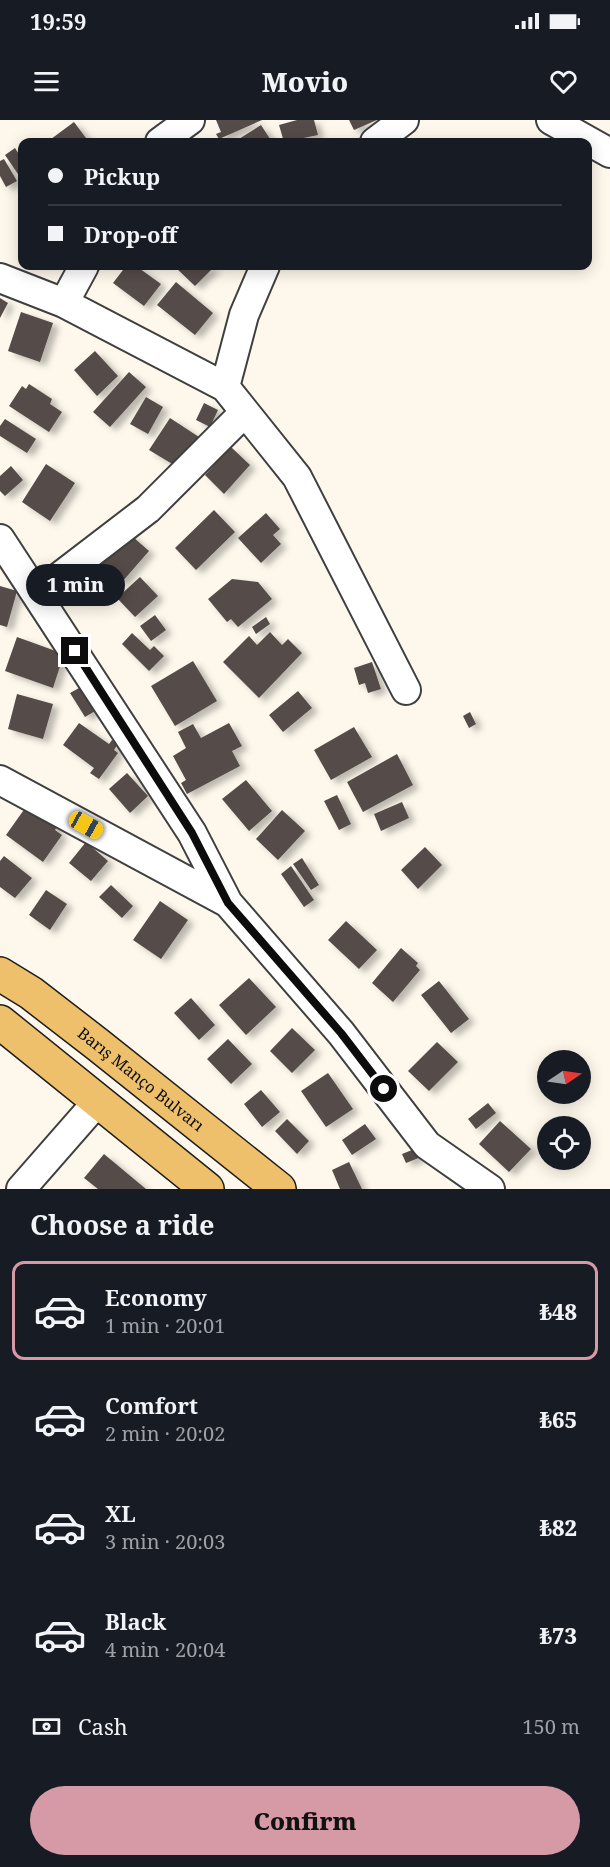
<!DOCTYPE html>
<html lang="en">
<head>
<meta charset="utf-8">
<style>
  body { margin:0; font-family:"Noto Serif",serif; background:#20242c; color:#f1f3f6; height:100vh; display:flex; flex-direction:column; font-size:22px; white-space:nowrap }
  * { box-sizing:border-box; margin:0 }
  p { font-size:20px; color:#9ea1a6 }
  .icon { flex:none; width:33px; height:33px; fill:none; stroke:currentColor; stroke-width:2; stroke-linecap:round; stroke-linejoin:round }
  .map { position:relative; height:1069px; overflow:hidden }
  .details { display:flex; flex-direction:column; background:#171b24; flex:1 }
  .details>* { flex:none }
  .banner { position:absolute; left:18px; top:18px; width:574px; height:132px; border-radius:12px; box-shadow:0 3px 15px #0003; display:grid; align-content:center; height:132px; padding:0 30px; background:#171b24 }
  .needle { width:39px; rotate:77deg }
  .fabs { position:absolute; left:537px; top:930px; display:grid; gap:12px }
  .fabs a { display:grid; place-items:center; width:54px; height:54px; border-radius:50%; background:#171b24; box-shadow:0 3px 15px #0003; font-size:30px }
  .end { position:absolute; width:27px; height:27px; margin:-14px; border:8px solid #0c0c0c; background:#fff; box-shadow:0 0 0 3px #fff }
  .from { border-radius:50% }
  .bubble { position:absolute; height:42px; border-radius:21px; background:#171b24; box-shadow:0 3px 15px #0003; font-size:20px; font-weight:800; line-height:42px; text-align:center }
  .car { position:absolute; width:18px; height:36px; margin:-18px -9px; border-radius:8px; box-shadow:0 0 4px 2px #0007; background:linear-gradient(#f5c518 24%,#345 0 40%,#f5c518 0 76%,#345 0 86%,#f5c518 0) }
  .banner b { display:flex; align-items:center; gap:21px; height:57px; font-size:22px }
  .banner b+b { border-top:2px solid #363941 }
  .banner i { width:15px; height:15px; background:#f1f3f6 }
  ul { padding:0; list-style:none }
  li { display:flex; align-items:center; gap:18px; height:99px; margin:0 12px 9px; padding:0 18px; border:3px solid transparent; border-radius:12px }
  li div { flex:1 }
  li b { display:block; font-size:22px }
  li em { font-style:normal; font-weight:800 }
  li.selected { border-color:#d59aa5 }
  li>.icon { width:54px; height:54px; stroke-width:1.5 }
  h2 { padding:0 30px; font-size:27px; line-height:72px }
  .pay { display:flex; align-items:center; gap:15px; height:66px; padding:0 30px; font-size:22px }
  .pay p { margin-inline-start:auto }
  .button { display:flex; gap:12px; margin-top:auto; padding:12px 30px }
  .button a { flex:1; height:69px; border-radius:36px; background:#d59aa5; color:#111; font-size:24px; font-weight:800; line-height:69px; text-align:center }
  .status { display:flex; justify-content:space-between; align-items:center; height:42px; padding:0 30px; background:#171b24; direction:ltr }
  .status svg { height:16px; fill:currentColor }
  header { display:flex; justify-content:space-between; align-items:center; height:78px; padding:0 30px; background:#171b24; font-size:27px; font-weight:800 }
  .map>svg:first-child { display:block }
  .building { fill:#544c49; filter:url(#shadow) }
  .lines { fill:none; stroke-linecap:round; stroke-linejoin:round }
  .street-casing { stroke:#3f3f3f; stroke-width:32 }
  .primary-casing { stroke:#1d1d1d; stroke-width:36 }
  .street { stroke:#fff; stroke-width:28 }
  .primary { stroke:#efc06b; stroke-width:33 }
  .route { stroke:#0c0c0c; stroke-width:8 }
  .labels { text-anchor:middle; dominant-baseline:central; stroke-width:6; stroke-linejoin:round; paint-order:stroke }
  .street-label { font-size:16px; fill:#0c0c0c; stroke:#fff }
</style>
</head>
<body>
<div class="status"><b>19:59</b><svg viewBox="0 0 49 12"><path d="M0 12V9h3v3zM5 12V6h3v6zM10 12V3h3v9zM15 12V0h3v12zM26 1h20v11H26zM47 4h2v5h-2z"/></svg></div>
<header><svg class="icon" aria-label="menu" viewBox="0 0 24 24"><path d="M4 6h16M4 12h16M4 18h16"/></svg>Movio<svg class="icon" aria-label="heart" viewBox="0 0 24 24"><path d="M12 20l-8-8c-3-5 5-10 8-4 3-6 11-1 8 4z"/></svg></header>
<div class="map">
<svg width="610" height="1069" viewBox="0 0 610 1069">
  <defs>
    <filter id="shadow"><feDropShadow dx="6" dy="4" stdDeviation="3" flood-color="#0004"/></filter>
  </defs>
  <rect width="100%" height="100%" fill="#fef8ec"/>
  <!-- building -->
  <path class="building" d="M216,0H262L219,19L216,14L221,12Z
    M297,0H314L318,15L284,22L279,5Z
    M349,0H377L354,10Z
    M74,2L89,22H47Z
    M261,5L272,22H234Z
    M15,28L22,39V60L5,35Z
    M4,39L17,61L6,67L0,56V41Z
    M126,146H136L161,164L144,186L113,163Z
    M174,146H215L195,166Z
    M176,162L213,193L195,215L157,185Z
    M0,178L8,183L0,198Z
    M21,192L53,203L40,242L8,231Z
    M95,231L118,256L97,276L74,250Z
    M129,252L146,267L110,307L93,292Z
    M29,264L52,279L50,284L62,292L49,312L9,286L22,266L26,269Z
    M146,277L163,287L148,314L130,304Z
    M204,283L218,290L210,307L196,300Z
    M170,298L199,317L179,348L149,330Z
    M5,299L36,319L27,333L0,316V306Z
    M231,327L250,345L224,374L205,355Z
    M46,344L75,363L50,401L22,382Z
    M11,346L23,360L5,376L0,371V356Z
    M214,390L235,412L196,450L175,428Z
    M266,393L280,409L273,415L281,424L261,443L238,418Z
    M125,410L149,431L122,462L97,441Z
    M140,457L158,476L135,497L117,478Z
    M232,459L258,462L272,479L238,507L231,499L227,502L208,479Z
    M0,466L17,471L7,507L0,505Z
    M155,495L166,510L151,521L140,506Z
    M266,497L270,504L256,514L252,507Z
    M270,512L282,525L288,519L302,533L259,578L223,542L249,516L257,525Z
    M132,513L150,530L154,526L164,536L149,551L122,524Z
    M17,517L64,534L53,568L5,551Z
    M193,541L217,581L175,606L151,566Z
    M372,542L381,569L368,573L365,563L359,565L354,548Z
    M88,563L102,587L85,597L70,573Z
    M298,571L312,588L283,612L269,595Z
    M17,574L53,584L43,619L8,609Z
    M470,592L476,604L469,608L463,596Z
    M79,603L109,624L112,620L118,624L114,630L118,633L99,659L90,653L94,648L63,625Z
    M229,603L242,626L232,631L240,646L187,674L181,663L186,660L173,636L186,628L178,612L193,604L201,618Z
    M354,607L372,637L331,660L314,630Z
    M397,634L413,665L363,692L347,662Z
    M127,653L148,676L130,693L109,669Z
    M246,660L272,691L249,711L222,679Z
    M337,675L351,704L339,710L324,681Z
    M402,682L409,698L381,711L374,694Z
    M28,684L58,705L55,710L62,715L43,742L6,715Z
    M282,690L305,711L278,740L256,719Z
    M86,722L108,741L91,761L69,743Z
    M425,727L442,745L418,769L401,750Z
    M4,736L32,758L15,778L0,767V741Z
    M302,738L319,765L311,770L293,744Z
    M291,746L314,780L304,787L281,754Z
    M111,765L133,786L122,798L99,777Z
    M46,770L67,784L50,810L29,795Z
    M160,781L188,800L161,839L133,820Z
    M346,801L377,830L359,849L328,820Z
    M401,828L418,843L416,846L420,850L393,882L372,863Z
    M249,858L276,887L246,915L219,885Z
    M439,861L469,899L451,913L421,875Z
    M191,878L215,905L199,920L174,893Z
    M292,908L315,930L292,953L270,931Z
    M228,919L252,944L231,964L207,939Z
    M437,922L458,942L429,971L408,951Z
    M328,953L353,989L326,1007L301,971Z
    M261,970L280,992L262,1007L244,984Z
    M488,983L496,993L476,1009L468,999Z
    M287,999L309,1021L297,1034L275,1011Z
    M500,1001L531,1029L509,1052L479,1024Z
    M365,1004L376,1019L352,1035L342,1020Z
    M417,1028L421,1037L406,1043L402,1034Z
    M104,1034L146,1069H98L84,1058Z
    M349,1042L362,1069H340L332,1050Z"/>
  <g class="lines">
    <!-- street casing -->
    <g class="street-casing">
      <path id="street" d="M551,0L610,33
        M160,22L190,0
        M375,22L404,0
        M0,158L64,183L225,267L297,357L406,570
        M64,183L84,146
        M225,267L244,195L265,146
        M0,419L192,713L228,783L341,913L427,1025L490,1069
        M37,474L148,389L245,292
        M0,660L228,783
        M21,1069L98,981"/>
    </g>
    <!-- primary casing -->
    <g class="primary-casing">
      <g id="primary">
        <path id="s1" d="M0,854L31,873L97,924L279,1069"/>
        <path d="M0,902L207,1069"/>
      </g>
    </g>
    <!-- street -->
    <use href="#street" class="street"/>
    <!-- primary -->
    <use href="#primary" class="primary"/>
  </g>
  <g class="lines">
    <!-- route -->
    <path class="route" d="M75,531L192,713L228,783L341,913L384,969"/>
  </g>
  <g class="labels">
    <!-- street labels -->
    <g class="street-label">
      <text stroke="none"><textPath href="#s1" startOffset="176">Barış Manço Bulvarı</textPath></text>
    </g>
  </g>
</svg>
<div class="fabs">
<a><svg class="needle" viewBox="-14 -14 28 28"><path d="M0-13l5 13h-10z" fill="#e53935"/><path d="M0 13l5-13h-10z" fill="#9ea1a6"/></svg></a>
<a><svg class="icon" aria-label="locate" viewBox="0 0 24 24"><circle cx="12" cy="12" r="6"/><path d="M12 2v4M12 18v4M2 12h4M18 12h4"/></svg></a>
</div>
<i class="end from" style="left:384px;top:969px"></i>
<i class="end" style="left:75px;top:531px"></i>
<div class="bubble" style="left:26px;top:444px;width:99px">1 min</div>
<i class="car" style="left:86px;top:705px;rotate:119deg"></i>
<div class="banner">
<b><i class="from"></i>Pickup</b>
<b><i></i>Drop-off</b>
</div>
</div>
<section class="details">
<h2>Choose a ride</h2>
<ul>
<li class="selected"><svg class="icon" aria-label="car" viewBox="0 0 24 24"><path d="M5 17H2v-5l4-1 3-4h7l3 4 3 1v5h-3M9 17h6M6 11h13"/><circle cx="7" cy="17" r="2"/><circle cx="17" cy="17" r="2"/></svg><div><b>Economy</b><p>1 min · 20:01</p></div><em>₺48</em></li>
<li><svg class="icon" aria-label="car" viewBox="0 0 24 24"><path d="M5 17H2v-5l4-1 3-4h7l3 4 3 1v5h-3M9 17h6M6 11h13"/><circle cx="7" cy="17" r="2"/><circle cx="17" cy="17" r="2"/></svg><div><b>Comfort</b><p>2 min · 20:02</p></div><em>₺65</em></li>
<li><svg class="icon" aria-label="car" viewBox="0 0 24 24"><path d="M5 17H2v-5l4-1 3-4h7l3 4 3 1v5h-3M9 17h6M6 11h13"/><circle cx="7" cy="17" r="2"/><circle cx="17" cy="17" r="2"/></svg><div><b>XL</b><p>3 min · 20:03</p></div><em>₺82</em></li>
<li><svg class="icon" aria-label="car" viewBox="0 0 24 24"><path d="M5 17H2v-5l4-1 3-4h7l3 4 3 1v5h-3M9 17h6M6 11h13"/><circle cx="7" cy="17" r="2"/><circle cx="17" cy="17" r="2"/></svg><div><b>Black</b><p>4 min · 20:04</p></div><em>₺73</em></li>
</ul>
<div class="pay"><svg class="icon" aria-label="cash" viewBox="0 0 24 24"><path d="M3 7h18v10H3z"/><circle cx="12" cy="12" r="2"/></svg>Cash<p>150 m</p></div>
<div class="button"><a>Confirm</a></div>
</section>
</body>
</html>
